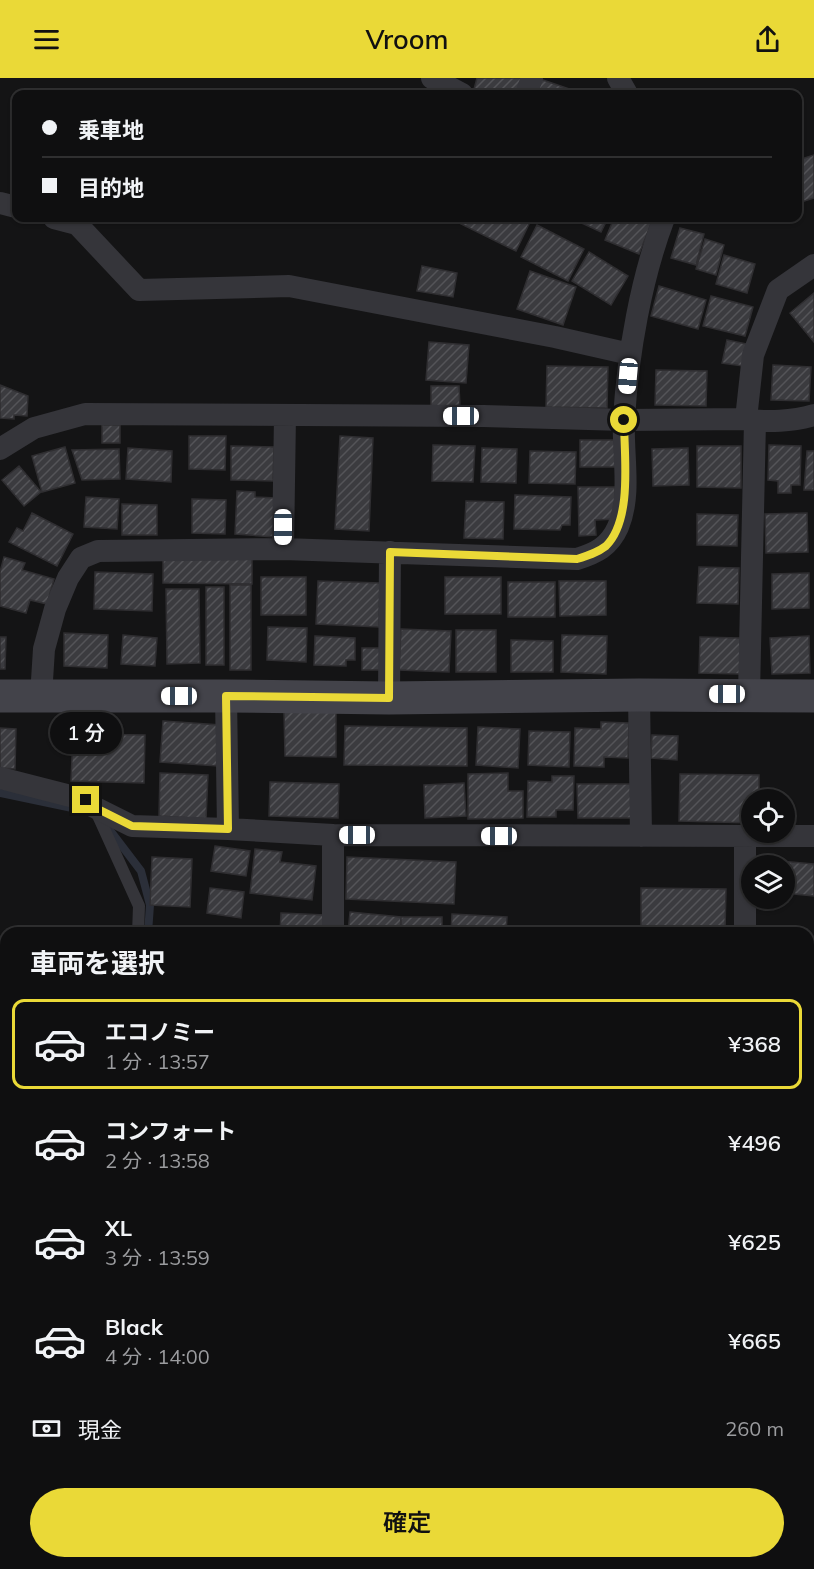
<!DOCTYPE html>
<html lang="ja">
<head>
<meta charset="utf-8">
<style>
  body { margin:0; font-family:Mulish,"Noto Sans JP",sans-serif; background:#181819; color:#f1f3f6; height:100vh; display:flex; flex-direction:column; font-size:22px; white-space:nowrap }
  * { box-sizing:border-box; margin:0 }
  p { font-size:20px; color:#9b9c9f }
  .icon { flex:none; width:33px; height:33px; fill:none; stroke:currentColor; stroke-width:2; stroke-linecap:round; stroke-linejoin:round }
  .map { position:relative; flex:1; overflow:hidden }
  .drawer { position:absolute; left:0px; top:849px; width:814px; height:642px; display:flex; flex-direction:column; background:#0f0f10; border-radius:18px 18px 0 0; box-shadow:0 2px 4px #0004,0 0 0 2px #2f2f30 }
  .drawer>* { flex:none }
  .guide { position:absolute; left:12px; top:12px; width:790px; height:132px; border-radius:12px; box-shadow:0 2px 4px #0004,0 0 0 2px #2f2f30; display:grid; align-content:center; height:132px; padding:0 30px; background:#0f0f10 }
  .tools { position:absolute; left:741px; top:711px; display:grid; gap:12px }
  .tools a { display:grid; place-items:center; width:54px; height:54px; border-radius:50%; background:#0f0f10; box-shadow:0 2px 4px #0004,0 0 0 2px #2f2f30; font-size:30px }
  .end { position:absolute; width:27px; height:27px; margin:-14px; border:8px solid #ead937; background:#111; box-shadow:0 0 0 3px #111 }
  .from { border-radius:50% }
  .bubble { position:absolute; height:42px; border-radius:21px; background:#0f0f10; box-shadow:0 2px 4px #0004,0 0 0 2px #2f2f30; font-size:20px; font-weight:600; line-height:42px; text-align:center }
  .car { position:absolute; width:18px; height:36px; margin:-18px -9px; border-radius:8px; box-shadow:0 0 4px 2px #0007; background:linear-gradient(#fff 24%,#345 0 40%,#fff 0 76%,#345 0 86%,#fff 0) }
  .guide b { display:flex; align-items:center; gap:21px; height:57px; font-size:22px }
  .guide b+b { border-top:2px solid #2f2f30 }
  .guide i { width:15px; height:15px; background:#f1f3f6 }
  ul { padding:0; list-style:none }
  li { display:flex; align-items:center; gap:18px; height:90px; margin:0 12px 9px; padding:0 18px; border:3px solid transparent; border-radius:12px }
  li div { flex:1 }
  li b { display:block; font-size:22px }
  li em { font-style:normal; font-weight:600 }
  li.on { border-color:#ead937 }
  li>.icon { width:54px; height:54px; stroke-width:1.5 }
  h2 { padding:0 30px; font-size:27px; line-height:72px }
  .pay { display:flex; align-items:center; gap:15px; height:66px; padding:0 30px; font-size:22px }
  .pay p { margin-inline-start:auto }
  .action { display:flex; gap:12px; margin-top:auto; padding:12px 30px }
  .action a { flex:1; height:69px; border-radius:36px; background:#ead937; color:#111; font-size:24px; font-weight:600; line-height:69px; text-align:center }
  header { display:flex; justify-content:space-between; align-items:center; height:78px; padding:0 30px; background:#ead937; color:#111; font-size:27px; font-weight:600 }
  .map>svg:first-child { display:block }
  .garden { fill:#202822 }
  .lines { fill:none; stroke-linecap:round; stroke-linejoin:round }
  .stream { stroke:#2b2f39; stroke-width:8 }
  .building { fill:url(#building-hatch); stroke:#2f2e31; stroke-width:1.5 }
  .lane { stroke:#35353a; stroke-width:12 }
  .street { stroke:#35353a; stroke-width:22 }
  .secondary { stroke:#43434a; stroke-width:33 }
  .route { stroke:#ead937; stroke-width:8 }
</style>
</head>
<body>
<header><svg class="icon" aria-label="menu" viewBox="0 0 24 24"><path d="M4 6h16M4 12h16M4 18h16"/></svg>Vroom<svg class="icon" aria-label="share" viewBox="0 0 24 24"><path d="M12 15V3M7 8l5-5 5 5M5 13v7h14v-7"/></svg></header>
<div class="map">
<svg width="814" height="1491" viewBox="0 0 814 1491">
  <defs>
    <pattern id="building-hatch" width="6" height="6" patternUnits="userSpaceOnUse" patternTransform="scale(1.5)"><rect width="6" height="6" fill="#3b3b3f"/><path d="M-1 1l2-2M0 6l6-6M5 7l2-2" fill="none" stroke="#545458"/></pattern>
  </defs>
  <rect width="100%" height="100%" fill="#141415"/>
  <!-- garden -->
  <path class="garden" d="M809,1076L814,1077V1395L808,1394Z"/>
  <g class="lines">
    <!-- stream -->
    <path class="stream" d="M0,715L77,731
      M109,751L141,793L150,827L148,855
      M808,997L814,1001"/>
  </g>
  <!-- building -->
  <path class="building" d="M477,0H523L518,16H477L473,15Z
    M540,1L578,14L577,16H535Z
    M814,77V120L798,125V82Z
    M464,140H526L531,142L516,173L461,146Z
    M571,140H608L601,154Z
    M614,140H648L653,141L639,176L605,162Z
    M537,147L584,171L568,203L521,179Z
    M680,150L704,156L696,187L671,180Z
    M705,161L724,167L716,197L696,191Z
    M589,174L628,198L611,227L572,203Z
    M724,177L755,186L747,215L716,206Z
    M422,188L457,195L453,219L417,213Z
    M530,193L576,209L563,247L517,231Z
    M659,208L706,222L698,251L651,238Z
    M814,215V264L790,235Z
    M711,218L753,229L745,258L703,248Z
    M727,262L747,266L743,288L722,285Z
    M429,264L469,267L466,305L426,302Z
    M773,287L811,289L809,323L771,322Z
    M547,288L608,289L607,330L546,329Z
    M656,292L707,293L706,328L655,327Z
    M0,307L28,318L27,338L14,337V341L0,340Z
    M431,308H459L460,329H431Z
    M102,347H120V365H102Z
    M189,358H226L225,392L189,391Z
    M340,358L373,360L369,453L335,451Z
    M580,362H617L616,389H580Z
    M433,367L475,368L473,404L432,403Z
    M769,367L801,368L800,407H791V415H778V403L768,402Z
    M231,368L274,369L273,403L231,402Z
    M697,368H741V410L697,409Z
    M65,369L75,405L42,414L32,378Z
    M128,370L172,373L171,404L126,401Z
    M482,370L517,371L516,405L481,404Z
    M688,370L689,407L653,408L652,371Z
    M119,371L120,401L82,402L72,372Z
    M530,373L576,374L575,406L529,405Z
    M807,373H814V412H804Z
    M19,388L41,414L24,428L2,402Z
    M578,409H615L616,441L595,442L596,457L579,458Z
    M237,413L255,414V419L277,420L274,459L235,456Z
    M515,417L571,419L570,447H562L560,452L514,451Z
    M86,419L119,421L117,451L84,449Z
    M192,421L226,422L225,456L192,455Z
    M466,423L504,424L503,461L464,460Z
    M122,426L157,427V457H122Z
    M32,435L73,456L57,488L9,464L17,450L23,453Z
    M807,435L808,474L766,475L765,436Z
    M697,436L738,437L737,468L697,467Z
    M4,479L25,485L22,492L54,501L47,526L30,522L26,535L0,528V494Z
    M163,480H252V506L163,505Z
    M699,489L739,490L738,526L697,525Z
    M95,494L153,496L152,533L94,531Z
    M809,495V530L772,531V496Z
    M261,499H306V537H261Z
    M445,499H501V536H445Z
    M318,503L380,505L379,549L316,546Z
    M559,503H606V537L560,538Z
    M508,504H555V539H508Z
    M230,507H251V592H230Z
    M206,509H224V587H206Z
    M166,511H199L200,585L167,586Z
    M268,549L307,550L306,584L267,582Z
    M401,551L451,553L449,594L399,592Z
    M456,552H496V594H456Z
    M64,555L108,557L107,590L64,588Z
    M123,557L157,560L155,588L121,586Z
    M562,557L607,558L606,596L561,594Z
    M315,558L355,560V582H346V588L314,587Z
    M809,558L810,595L772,596L770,560Z
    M0,559H6L5,591H0Z
    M700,559L740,560V596L699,595Z
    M511,562L553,563V594H511Z
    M362,570H380V592H362Z
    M336,633V679L285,678L284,634Z
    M163,643L221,647L218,688L160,684Z
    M601,644L629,645L628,680L604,679V689L574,688L575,650L601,651Z
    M345,648L467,650V688L344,687Z
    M478,649L520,651L518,690L476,687Z
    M0,650L16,651L15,691L0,690Z
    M529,653L570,654L569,689L528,687Z
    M73,656L145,657L144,705L71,703Z
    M652,657L678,658L677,682L651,680Z
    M160,695L208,697L206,741L159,738Z
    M508,695V713H523V740L468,741V696Z
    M680,696L759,697V722H752V745L679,743Z
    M552,698H574L573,732H556V739H527L528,703L552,704Z
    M270,704L339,706L338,740L269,738Z
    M464,705L466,738L425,740L424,707Z
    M577,706H632V740H578Z
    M215,768L250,773L246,798L211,793Z
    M255,771L282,774L280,784L316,788L312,822L250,815Z
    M152,779L192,781L190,829L150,827Z
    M347,779L456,784L454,826L346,821Z
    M768,782L814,786V818L784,815V788H768Z
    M210,810L244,814L241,840L207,835Z
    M641,810L726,811L725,853L641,852Z
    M350,834L401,839L400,855H348Z
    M281,835L325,837L324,855H280Z
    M452,836L507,839L506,855H451Z
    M401,839H442V855H401Z
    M0,1325L6,1327V1353L0,1350Z
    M1,1403L6,1405V1454L0,1452Z
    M19,1485H43L40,1491H16Z
    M62,1485H122L128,1488L127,1491H60Z
    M143,1485H169L167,1491H141Z
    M231,1485H242L255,1491H228Z
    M320,1485H398L395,1491H333Z
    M398,1485H408L422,1491H395Z
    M476,1485H492L504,1491H472Z
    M550,1485H600L597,1491H563Z
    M687,1485H723L719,1491H697Z
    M772,1485H802L798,1491H784Z"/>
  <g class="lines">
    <!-- lane -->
    <path class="lane" d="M95,731L139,828L138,855
      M0,1304L6,1293
      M458,1491L461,1485"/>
    <!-- street -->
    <path class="street" d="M432,0L462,16
      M618,0L627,16
      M526,16L532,0
      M0,125L16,129
      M54,140L77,146L139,212L289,208L555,259L630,276
      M746,341L753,277L778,212L814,187
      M0,371L34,350L85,336L483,338L624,342L746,341C767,345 793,343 814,337
      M283,471L285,337
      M749,616L755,343
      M639,617L641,758
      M41,618L44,571L55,531L68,500L81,480L98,473L283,471L577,481C596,475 609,469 618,449C632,416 622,375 624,340C628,275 641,201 664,140
      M226,618L228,751L333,757V855
      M389,620L390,474
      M0,700L86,722L94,729L132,748L228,751
      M333,757L814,758
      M745,758V855
      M808,897H814
      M808,1427L814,1429
      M532,1485L544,1491
      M190,1491L193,1485"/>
    <!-- secondary -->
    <path class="secondary" d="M0,618H226L389,620L639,617L814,618"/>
  </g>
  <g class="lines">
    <!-- route -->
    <path class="route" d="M86,722L94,729L132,748L228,751L226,618L389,620L390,474L577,481C587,478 597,475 606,468C633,441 624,377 624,342"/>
  </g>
</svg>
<div class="tools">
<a><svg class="icon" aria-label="locate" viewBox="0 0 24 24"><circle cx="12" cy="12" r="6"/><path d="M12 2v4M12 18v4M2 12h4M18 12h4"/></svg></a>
<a><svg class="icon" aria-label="layers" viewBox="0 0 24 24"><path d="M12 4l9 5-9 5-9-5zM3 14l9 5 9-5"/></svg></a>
</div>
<i class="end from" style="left:624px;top:342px"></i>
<i class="end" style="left:86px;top:722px"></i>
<div class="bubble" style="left:50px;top:634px;width:72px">1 分</div>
<i class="car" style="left:628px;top:298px;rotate:185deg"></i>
<i class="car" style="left:461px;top:338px;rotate:270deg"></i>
<i class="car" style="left:283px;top:449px;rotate:180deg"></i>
<i class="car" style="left:727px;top:616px;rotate:270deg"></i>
<i class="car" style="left:179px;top:618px;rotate:270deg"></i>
<i class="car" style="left:357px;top:757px;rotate:270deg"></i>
<i class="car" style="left:499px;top:758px;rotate:270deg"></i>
<div class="guide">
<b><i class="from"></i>乗車地</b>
<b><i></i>目的地</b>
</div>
<section class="drawer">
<h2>車両を選択</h2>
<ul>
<li class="on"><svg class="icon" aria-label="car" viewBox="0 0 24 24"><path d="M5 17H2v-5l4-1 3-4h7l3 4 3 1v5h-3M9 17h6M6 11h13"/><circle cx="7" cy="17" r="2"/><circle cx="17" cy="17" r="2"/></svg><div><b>エコノミー</b><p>1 分 · 13:57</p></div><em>¥368</em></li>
<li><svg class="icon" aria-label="car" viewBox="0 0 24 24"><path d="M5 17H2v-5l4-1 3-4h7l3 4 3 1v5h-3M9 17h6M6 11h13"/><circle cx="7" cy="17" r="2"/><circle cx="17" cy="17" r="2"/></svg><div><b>コンフォート</b><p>2 分 · 13:58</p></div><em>¥496</em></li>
<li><svg class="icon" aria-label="car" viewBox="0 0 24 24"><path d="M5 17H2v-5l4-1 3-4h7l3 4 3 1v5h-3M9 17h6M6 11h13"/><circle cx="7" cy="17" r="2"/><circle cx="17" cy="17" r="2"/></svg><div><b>XL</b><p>3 分 · 13:59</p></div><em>¥625</em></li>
<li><svg class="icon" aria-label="car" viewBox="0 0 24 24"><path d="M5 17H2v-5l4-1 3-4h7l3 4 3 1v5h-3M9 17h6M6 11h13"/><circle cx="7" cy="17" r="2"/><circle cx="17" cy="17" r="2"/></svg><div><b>Black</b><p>4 分 · 14:00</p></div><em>¥665</em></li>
</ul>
<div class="pay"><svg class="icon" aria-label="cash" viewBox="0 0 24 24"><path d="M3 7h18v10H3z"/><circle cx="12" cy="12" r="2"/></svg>現金<p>260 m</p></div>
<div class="action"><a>確定</a></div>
</section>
</div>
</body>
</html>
